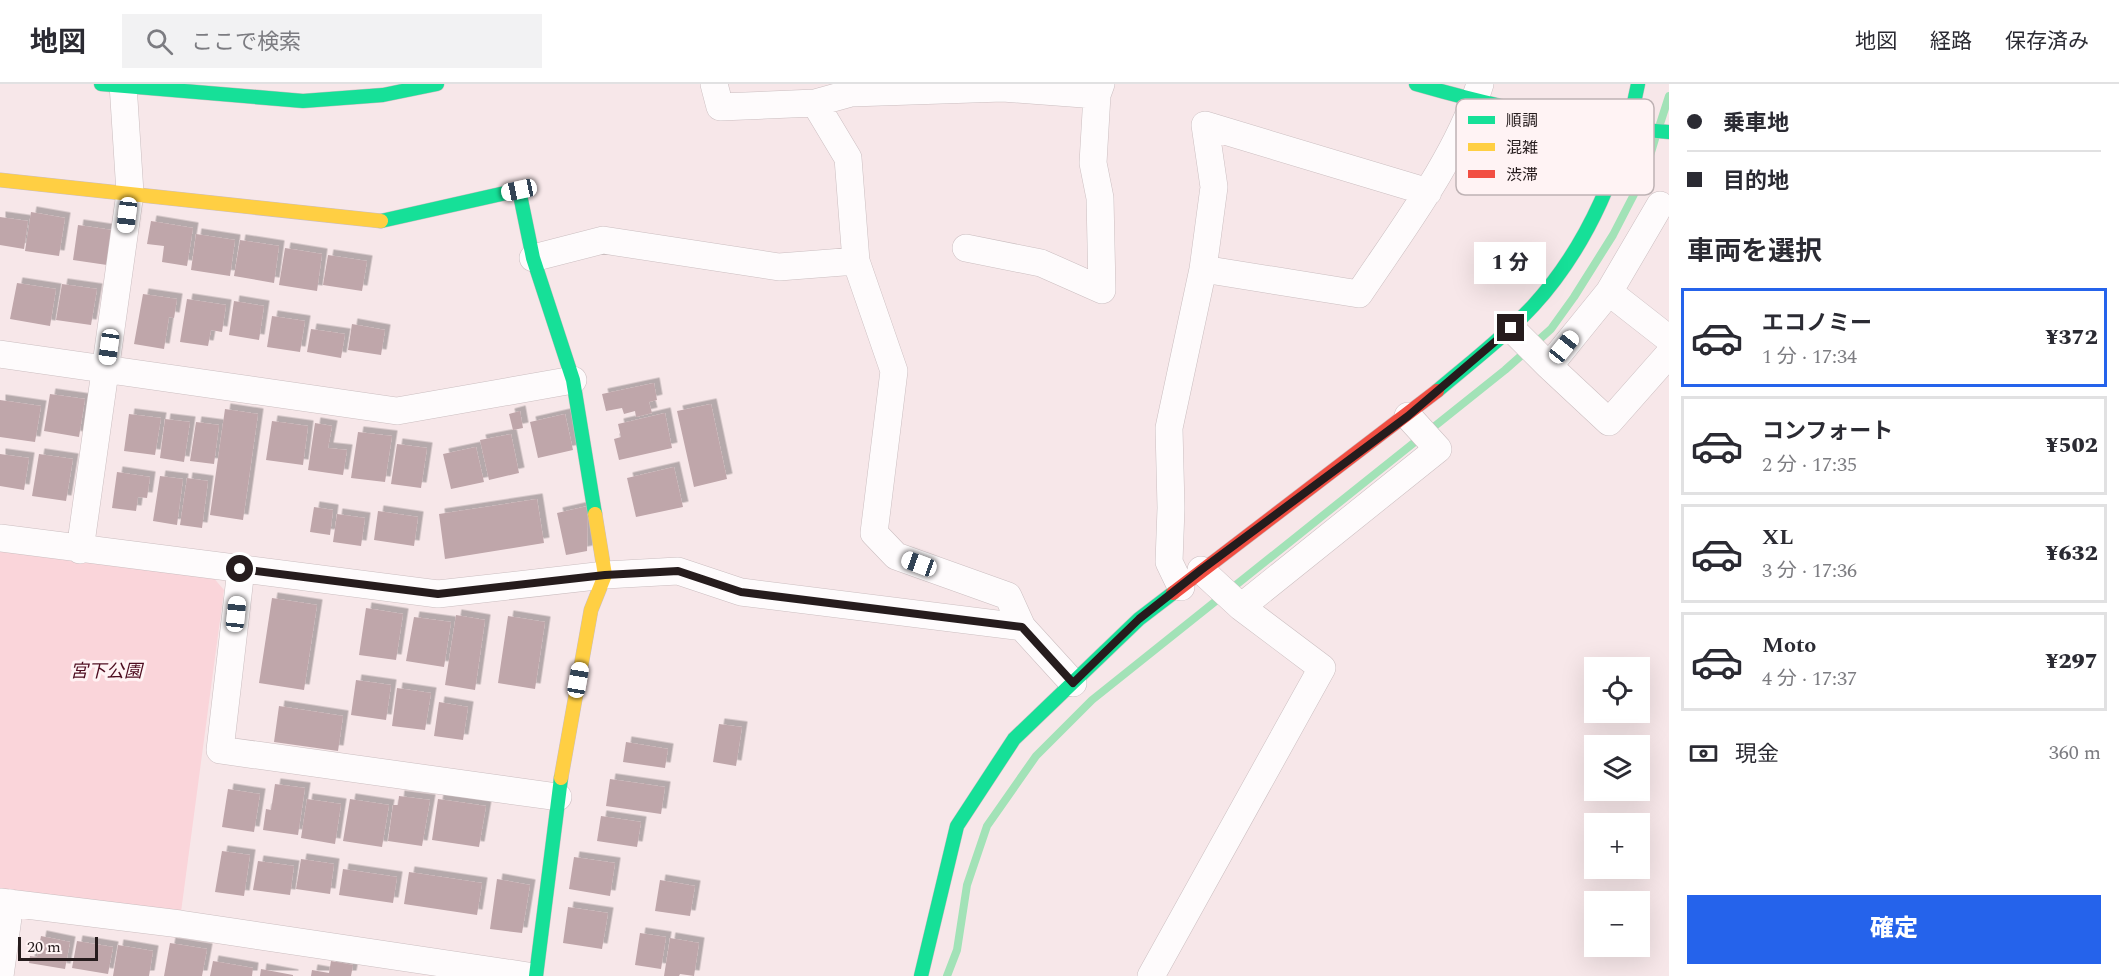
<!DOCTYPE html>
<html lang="ja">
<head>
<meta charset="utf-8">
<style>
  body { margin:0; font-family:Spectral,"Noto Sans JP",serif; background:#f2f2f3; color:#2b2b33; height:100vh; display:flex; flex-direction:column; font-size:22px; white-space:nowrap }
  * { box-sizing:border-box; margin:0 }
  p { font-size:20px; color:#7c7c81 }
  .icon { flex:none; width:33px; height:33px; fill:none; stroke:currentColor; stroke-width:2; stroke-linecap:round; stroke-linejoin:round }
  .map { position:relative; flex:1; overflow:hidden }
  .panel { display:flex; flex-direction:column; background:#fff; width:450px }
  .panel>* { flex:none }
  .hud { display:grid; align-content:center; height:132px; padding:0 18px; background:#fff }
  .fabs { position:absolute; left:1584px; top:573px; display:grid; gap:12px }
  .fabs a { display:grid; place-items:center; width:66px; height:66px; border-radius:0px; background:#fff; box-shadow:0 6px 24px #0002; font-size:30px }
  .scale { position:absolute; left:18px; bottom:15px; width:80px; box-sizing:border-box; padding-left:6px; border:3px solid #261c1d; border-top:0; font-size:16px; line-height:21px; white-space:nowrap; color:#261c1d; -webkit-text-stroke:4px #fff3f4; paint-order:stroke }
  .end { position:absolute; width:27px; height:27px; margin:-14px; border:8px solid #261c1d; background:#fff; box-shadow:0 0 0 3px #fff }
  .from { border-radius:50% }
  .bubble { position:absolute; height:42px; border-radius:0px; background:#fff; box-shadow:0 6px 24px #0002; font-size:20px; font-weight:800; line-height:42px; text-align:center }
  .car { position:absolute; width:18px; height:36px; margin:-18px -9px; border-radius:8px; box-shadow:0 0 4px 2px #0007; background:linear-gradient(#fff 24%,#345 0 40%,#fff 0 76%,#345 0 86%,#fff 0) }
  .hud b { display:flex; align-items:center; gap:21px; height:57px; font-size:22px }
  .hud b+b { border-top:2px solid #e1e1e2 }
  .hud i { width:15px; height:15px; background:#2b2b33 }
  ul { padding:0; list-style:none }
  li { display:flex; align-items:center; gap:18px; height:99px; margin:0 12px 9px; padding:0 6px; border:3px solid #e1e1e2; border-radius:0px }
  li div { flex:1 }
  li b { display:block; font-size:22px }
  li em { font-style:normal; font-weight:800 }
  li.selected { border-color:#2563eb }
  li>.icon { width:54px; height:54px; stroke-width:1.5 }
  h2 { padding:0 18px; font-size:27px; line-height:72px }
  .pay { display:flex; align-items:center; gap:15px; height:66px; padding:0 18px; font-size:22px }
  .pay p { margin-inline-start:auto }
  .cta { display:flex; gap:12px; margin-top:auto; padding:12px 18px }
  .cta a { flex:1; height:69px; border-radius:0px; background:#2563eb; color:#fff; font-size:24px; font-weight:800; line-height:69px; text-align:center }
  header { display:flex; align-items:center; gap:36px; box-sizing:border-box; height:84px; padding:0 30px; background:#fff; border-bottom:2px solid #e1e1e2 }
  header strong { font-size:28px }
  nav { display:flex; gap:33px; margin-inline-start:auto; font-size:21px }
  .search { width:420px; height:54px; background:#f2f2f3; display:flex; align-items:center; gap:15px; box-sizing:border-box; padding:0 21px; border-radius:0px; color:#7c7c81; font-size:22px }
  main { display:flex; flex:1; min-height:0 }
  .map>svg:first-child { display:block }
  .green { fill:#fad5da }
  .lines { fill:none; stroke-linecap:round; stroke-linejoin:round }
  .stream { stroke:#a2e2b7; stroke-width:8 }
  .building { fill:#bfa6aa; filter:url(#shadow) }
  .street-casing { stroke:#cbbec0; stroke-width:28 }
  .fast-casing { stroke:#cbbec0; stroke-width:15 }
  .slow-casing { stroke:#cbbec0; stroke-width:15 }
  .jam-casing { stroke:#cbbec0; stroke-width:15 }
  .street { stroke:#fefbfc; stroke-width:27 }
  .fast { stroke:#16e098; stroke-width:14 }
  .slow { stroke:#ffcf43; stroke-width:14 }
  .jam { stroke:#f24e42; stroke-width:14 }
  .route { stroke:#261c1d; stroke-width:8 }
  .labels { text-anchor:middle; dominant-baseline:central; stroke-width:6; stroke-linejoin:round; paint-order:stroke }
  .park-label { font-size:18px; font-style:italic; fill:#4d0c1f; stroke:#fff3f4 }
  .key { fill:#fff3f4; stroke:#beb2b4; stroke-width:1.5 }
  .key-label { font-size:16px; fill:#261c1d }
</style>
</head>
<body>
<header>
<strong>地図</strong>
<div class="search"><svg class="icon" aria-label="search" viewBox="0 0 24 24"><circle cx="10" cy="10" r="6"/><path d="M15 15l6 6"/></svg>ここで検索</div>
<nav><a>地図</a><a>経路</a><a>保存済み</a></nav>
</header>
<main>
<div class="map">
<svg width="1669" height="892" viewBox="0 0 1669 892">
  <defs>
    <filter id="shadow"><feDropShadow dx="5.5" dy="-5.5" stdDeviation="0" flood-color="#0004"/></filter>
  </defs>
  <rect width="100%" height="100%" fill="#f7e7e9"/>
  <!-- green -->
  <path class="green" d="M0,465L212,492L224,506L181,828L0,806Z"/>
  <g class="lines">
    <!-- stream -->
    <path class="stream" d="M1660,40L1669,12
      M947,892L957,866L967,801L987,742L1036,672L1092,616L1505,286L1551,245L1574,213L1613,151L1644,91L1655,55"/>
  </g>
  <!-- building -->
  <path class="building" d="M31,128L65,134L59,172L25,167Z
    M0,133L28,137L24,165L0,161Z
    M151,137L193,144L187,182L162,178L164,162L147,160Z
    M78,141L112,146L107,181L73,176Z
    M196,150L235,156L230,192L191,186Z
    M240,156L279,162L274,199L234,192Z
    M285,164L322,170L317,207L279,201Z
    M328,171L367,177L362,207L323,201Z
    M17,199L56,205L50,242L10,235Z
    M62,200L97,205L91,241L56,236Z
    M143,210L177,215L174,234L169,233L164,265L134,260Z
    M187,215L226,221L222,248L211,246L208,262L180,258Z
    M234,217L264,222L259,256L229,251Z
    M272,232L305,237L300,268L267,263Z
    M352,240L385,246L381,271L348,266Z
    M311,245L345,250L341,274L307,268Z
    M654,299L657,316L649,318L652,329L636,333L635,327L624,330L622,324L606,327L602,310Z
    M50,310L85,315L79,353L44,347Z
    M0,316L41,322L35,358L0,353Z
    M711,320L727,395L694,403L677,327Z
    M225,325L258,330L243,436L210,431Z
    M520,327L523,344L513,346L509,330Z
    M665,329L672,364L619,376L614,355L621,353L618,340Z
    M129,330L161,334L155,371L124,367Z
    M565,330L573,366L538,374L530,338Z
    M165,335L190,338L184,378L160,374Z
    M272,337L308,342L303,381L266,376Z
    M196,338L219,341L214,380L190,377Z
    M315,339L332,342L328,364L347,366L343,391L308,386Z
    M358,348L392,352L385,398L351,394Z
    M511,350L519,389L489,396L480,356Z
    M397,360L427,364L421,404L391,400Z
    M476,363L484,398L451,405L443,370Z
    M0,370L29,374L24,406L0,402Z
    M39,370L73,375L66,417L32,412Z
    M674,383L683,423L636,433L627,394Z
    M117,388L150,393L147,414L138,413L136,427L112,424Z
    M160,392L183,395L177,441L153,437Z
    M187,394L208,397L202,444L180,441Z
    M537,415L544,459L445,475L439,430Z
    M588,422L587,467L566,471L557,429Z
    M314,423L333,426L330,451L310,448Z
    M378,427L418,433L414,462L374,456Z
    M337,430L365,434L361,462L333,458Z
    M272,514L317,521L304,606L259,599Z
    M366,524L403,530L396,576L359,571Z
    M456,531L485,536L475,606L445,601Z
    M508,532L545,538L535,605L498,599Z
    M414,533L451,538L444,583L406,577Z
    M356,596L391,601L386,636L351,631Z
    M397,604L431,609L425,646L392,642Z
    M439,618L468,623L463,656L434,652Z
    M279,622L343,632L338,667L274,658Z
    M719,640L742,643L736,682L713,678Z
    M626,658L668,665L665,684L623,678Z
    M610,695L665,703L661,730L606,722Z
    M275,700L305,704L298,751L263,746L266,725L271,726Z
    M228,705L260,710L254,748L222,743Z
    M399,712L430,716L422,762L388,757L393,721H398Z
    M307,715L341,720L335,760L301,754Z
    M350,715L389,721L382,763L343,757Z
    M438,715L486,722L479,763L432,756Z
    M601,732L641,738L637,763L597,757Z
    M222,767L250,771L244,812L215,808Z
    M574,773L615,779L610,812L569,805Z
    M301,775L334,780L330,810L296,805Z
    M258,777L294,782L290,811L253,806Z
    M343,785L397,793L393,819L339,811Z
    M409,788L482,799L477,831L404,820Z
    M497,795L530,801L522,849L490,845Z
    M660,796L695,802L690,832L655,827Z
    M568,823L608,829L602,865L563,859Z
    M640,849L666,853L661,885L635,881Z
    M41,852L70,858L65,885L29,879L30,872L37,873Z
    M670,854L699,859L694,892L680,890L679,892H664Z
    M77,857L113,863L108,890L72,884Z
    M170,859L207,865L202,892H164Z
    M118,861L153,867L149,892H113Z
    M213,877L253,884L252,892H210Z
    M331,877L353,881L351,892H311L312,886L329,889Z
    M261,885L293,891V892H260Z"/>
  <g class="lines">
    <!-- street casing -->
    <g class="street-casing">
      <path id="street" d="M714,0L720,23L815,19L851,9L1003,4L1097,11L1101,0
        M815,19L848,74L856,177L894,287L874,449L896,472L1008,512L1022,543
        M1428,108L1205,41L1214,103L1203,185L1359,210C1401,147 1458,72 1480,0
        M1660,121L1609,208L1549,282L1609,338L1669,270
        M966,164L1041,179L1102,206L1100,114L1093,79L1097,11
        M533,174L603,156L779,183L856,177
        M1609,208L1669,255
        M1511,244L1549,282
        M0,270L397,327L573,296
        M0,454L438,510L605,491L678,487L741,508L1022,543L1073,599
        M80,466L130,109L123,0
        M241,485L220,666L558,713
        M1201,486L1241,523
        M1181,503L1169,478L1171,424L1169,344L1203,185
        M0,818L180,840L528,892
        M0,892L10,819
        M1151,892L1322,584L1241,523L1438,365L1408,332"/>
    </g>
    <!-- fast casing -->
    <g class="fast-casing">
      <path id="fast" d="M101,0L303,17L383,11L437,0
        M1416,0C1499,24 1582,42 1669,48
        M381,137L519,106L533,174L573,296L595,430
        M1437,307C1470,279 1504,253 1533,222C1589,161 1622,80 1638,0
        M536,892L561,694
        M921,892L957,742L1014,655L1139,535L1173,509"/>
    </g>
    <!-- slow casing -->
    <g class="slow-casing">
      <path id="slow" d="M0,96L381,137
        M561,694L591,526L605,491L595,430"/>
    </g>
    <!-- jam casing -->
    <g class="jam-casing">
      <path id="jam" d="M1173,509L1437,307"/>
    </g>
    <!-- street -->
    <use href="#street" class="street"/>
    <!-- fast -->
    <use href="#fast" class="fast"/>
    <!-- slow -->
    <use href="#slow" class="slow"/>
    <!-- jam -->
    <use href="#jam" class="jam"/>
  </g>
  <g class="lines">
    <!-- route -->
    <path class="route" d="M240,485L438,510L605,491L678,487L741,508L1022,543L1073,599L1139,535L1201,486L1408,332L1511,244"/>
  </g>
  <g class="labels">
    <!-- park labels -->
    <g class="park-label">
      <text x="106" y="587">宮下公園</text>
    </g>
  </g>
  <!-- legend -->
  <rect x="1456" y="15" width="198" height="96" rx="9" class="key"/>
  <rect x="1468" y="32" width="27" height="8" fill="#16e098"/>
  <rect x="1468" y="59" width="27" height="8" fill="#ffcf43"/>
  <rect x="1468" y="86" width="27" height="8" fill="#f24e42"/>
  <g class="key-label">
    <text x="1506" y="42">順調</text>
    <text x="1506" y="69">混雑</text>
    <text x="1506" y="96">渋滞</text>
  </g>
</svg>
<div class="fabs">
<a><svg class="icon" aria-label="locate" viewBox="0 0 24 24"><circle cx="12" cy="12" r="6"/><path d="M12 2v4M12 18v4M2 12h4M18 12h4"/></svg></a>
<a><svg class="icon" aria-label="layers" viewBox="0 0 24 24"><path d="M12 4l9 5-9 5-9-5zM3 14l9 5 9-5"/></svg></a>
<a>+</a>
<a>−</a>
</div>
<div class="scale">20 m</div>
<i class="end from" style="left:240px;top:485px"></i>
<i class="end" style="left:1511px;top:244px"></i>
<div class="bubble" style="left:1474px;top:158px;width:72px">1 分</div>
<i class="car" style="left:519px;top:106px;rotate:258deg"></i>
<i class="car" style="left:127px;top:131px;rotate:187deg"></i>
<i class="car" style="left:109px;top:263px;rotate:188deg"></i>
<i class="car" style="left:1564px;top:263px;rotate:39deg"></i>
<i class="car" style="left:919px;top:480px;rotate:290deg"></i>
<i class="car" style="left:236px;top:530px;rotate:6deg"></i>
<i class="car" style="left:578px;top:596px;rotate:10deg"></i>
</div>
<section class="panel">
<div class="hud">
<b><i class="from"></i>乗車地</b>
<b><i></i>目的地</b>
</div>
<h2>車両を選択</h2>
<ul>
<li class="selected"><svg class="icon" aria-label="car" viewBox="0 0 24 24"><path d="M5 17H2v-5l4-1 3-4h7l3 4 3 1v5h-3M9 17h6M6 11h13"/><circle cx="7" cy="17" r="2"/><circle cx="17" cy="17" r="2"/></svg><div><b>エコノミー</b><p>1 分 · 17:34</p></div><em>¥372</em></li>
<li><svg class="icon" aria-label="car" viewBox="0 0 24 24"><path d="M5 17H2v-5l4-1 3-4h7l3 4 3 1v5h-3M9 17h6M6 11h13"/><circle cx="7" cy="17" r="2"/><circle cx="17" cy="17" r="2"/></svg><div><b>コンフォート</b><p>2 分 · 17:35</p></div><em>¥502</em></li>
<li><svg class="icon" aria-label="car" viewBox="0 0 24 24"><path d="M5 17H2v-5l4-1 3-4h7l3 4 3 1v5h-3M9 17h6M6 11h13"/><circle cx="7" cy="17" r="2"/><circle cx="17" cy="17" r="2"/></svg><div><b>XL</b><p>3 分 · 17:36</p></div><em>¥632</em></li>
<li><svg class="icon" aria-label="car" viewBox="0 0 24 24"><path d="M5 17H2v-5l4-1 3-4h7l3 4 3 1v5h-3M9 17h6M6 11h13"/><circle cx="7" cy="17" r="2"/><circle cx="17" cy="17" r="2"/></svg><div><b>Moto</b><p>4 分 · 17:37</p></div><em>¥297</em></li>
</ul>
<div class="pay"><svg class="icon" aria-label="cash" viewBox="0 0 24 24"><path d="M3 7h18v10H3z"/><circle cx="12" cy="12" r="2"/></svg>現金<p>360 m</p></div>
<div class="cta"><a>確定</a></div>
</section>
</main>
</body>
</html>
